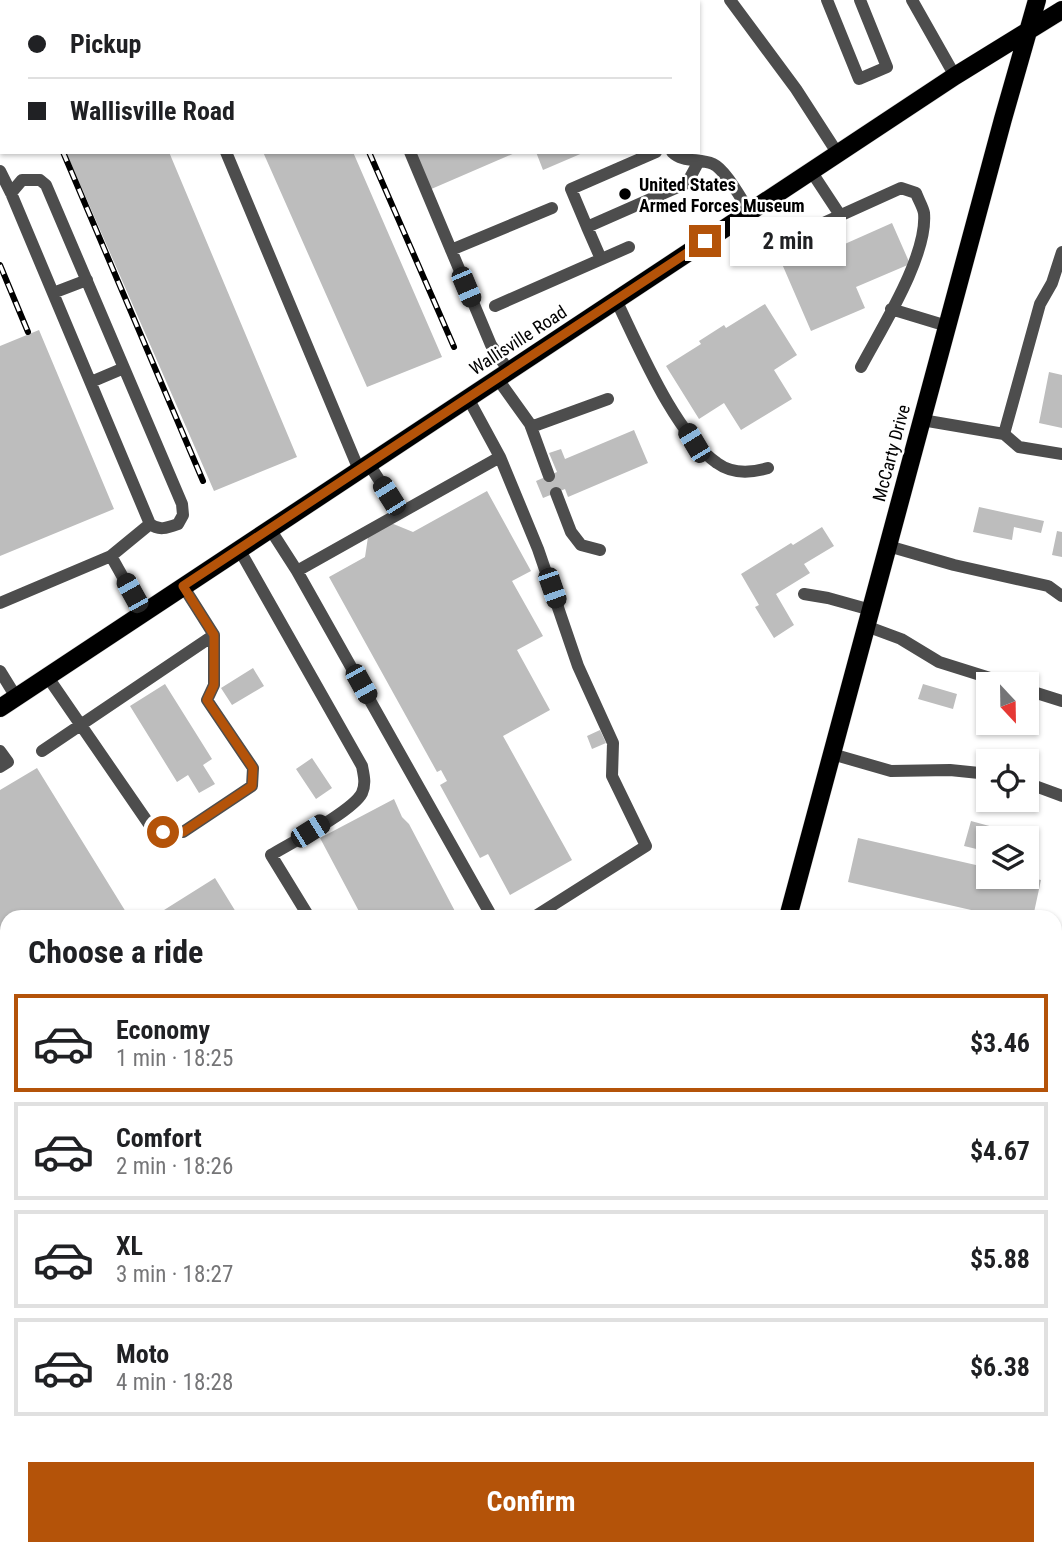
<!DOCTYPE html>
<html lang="en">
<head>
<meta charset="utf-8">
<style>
  body { margin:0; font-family:"Roboto Condensed",sans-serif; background:#f6f6f6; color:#202124; height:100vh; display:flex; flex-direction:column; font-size:26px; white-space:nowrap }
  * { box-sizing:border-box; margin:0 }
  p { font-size:23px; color:#757577 }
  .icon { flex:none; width:38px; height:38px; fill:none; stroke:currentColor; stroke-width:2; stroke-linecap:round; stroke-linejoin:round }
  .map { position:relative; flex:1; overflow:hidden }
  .sheet { position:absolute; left:0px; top:910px; width:1062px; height:646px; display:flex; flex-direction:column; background:#fff; border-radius:21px 21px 0 0; box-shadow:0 2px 5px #0004 }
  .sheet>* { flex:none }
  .banner { position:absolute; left:0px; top:0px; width:700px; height:154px; box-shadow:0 2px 5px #0004; display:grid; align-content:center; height:154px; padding:0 28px; background:#fff }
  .needle { width:46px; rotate:158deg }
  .buttons { position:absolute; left:976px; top:672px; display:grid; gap:14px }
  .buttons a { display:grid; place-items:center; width:63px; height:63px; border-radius:0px; background:#fff; box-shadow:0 2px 5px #0004; font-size:35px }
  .end { position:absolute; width:32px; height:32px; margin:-16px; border:9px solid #b45309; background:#fff; box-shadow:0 0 0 4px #fff }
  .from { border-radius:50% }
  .bubble { position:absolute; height:49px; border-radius:0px; background:#fff; box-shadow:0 2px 5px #0004; font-size:23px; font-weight:700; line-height:49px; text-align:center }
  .car { position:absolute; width:21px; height:42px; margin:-21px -10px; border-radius:9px; box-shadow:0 0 5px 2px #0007; background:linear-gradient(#222 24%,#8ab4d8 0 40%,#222 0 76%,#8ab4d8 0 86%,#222 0) }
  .banner b { display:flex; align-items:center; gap:24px; height:66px; font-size:26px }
  .banner b+b { border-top:2px solid #e0e0e0 }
  .banner i { width:18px; height:18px; background:#202124 }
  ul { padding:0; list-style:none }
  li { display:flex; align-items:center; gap:21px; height:98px; margin:0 14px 10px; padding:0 14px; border:4px solid #e0e0e0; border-radius:0px }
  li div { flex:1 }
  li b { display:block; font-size:26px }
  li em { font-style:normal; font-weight:700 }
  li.on { border-color:#b45309 }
  li>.icon { width:63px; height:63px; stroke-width:1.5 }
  h2 { padding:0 28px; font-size:32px; line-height:84px }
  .button { display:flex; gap:14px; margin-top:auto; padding:14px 28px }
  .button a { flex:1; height:80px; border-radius:0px; background:#b45309; color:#fff; font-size:28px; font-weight:700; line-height:80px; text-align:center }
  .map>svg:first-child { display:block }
  .green { fill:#d4d4d4 }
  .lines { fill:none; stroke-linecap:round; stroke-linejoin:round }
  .river { stroke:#9b9b9b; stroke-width:23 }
  .building { fill:#bdbdbd }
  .major-casing { stroke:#dbdbdb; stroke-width:19 }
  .highway-casing { stroke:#dbdbdb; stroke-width:23 }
  .minor { stroke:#4d4d4d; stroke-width:12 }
  .major { stroke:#000; stroke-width:18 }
  .highway { stroke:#000; stroke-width:21 }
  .rail-casing { stroke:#000; stroke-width:6 }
  .rail { stroke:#fff; stroke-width:3.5; stroke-dasharray:10; stroke-linecap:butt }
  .route { stroke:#b45309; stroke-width:9 }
  .poi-dot { fill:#000; stroke:#fff; stroke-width:2.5 }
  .labels { text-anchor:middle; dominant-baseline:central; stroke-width:5; stroke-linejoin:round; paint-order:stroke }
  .poi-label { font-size:18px; font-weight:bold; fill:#000; stroke:#fff; text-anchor:start }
  .street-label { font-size:18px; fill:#000; stroke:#fff }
</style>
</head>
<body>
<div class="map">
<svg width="1062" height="1555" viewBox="0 0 1062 1555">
  <rect width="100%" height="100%" fill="#fff"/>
  <!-- green -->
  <path class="green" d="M640,1549H881L892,1555H639Z"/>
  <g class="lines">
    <!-- river -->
    <path class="river" d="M0,1137L7,1136
      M703,1549L706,1555"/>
  </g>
  <!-- building -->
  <path class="building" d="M66,152H169L297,457L214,491Z
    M263,152H353L442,357L367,387Z
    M412,152H517L429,190Z
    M536,152H585L543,170Z
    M892,223L910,264L856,287L865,308L811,331L776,250L830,227L838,247Z
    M765,304L797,355L774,370L792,399L741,430L724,403L699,419L666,366L701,344L699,341L724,325L726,328Z
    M39,330L114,509L0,556V346Z
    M1049,372L1062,375V428L1039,423Z
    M634,430L648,463L568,497L565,489L543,498L536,481L557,472L549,453L561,449L565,459Z
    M487,491L531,571L512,581L543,636L517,650L550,710L503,736L572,860L510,895L488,854L480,858L440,785L447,781L441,770L437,772L329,577L365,557L368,537L391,523L413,532Z
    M979,507L1044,521L1041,533L1014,527L1012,540L973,532Z
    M822,527L834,546L804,564L810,573L776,594L794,625L774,638L755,607L759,605L741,574L791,543L793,545Z
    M1057,531L1062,532V557L1052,555Z
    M253,668L264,686L232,705L221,688Z
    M165,684L212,759L203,765L215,784L199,793L188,775L177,782L130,706Z
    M923,684L957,694L953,709L918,699Z
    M600,730L606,743L592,749L587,736Z
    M312,758L332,788L316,799L296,769Z
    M37,768L129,917H7V942L0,930V790Z
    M394,799L402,817L409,824L458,917H362L320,838Z
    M971,821L1038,839L1032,864L1027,863V838H989V852L964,846Z
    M858,838L989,868V877H1026L1041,880L1033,917H1002L848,882Z
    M215,878L239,917H153L172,905Z
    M0,1036L7,1048V1063L0,1068Z
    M1062,1111V1128L1058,1130L1055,1113Z
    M1055,1374L1062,1378V1402L1055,1398Z
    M294,1549H502L501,1555H317Z"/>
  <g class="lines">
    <!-- major casing -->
    <g class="major-casing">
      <path id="major" d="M0,708L955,76L1062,10
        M788,917L1003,119L1037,0
        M0,1438L7,1445
        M130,1549L139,1555
        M599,1555L602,1549
        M617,1555L618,1549"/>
    </g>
    <!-- highway casing -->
    <g class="highway-casing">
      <path id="highway" d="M0,1490L7,1495
        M0,1515L7,1521
        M39,1549L47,1555
        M78,1549L88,1555"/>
    </g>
    <!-- minor -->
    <path class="minor" d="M162,0L163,2
      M345,0V2
      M730,0L796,89L838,154
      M827,0L859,79L887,67L860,0
      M912,0L955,76
      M226,152L359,470
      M410,152L491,345L509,371
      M656,152L571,189L587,227L687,183L699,161
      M672,152C683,163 699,158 713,164C726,170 741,199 750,212
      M0,171L11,193L150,524C159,531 167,528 178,524L183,515L182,504L46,185L40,180H22L11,193
      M811,171L840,215
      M587,227L601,259
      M786,240L901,188L916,193C918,199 923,207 924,213C928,256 881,329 861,367
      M451,250L552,208
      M53,293L87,280
      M616,300C639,347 675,434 717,463C732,474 751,473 768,468
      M495,306L629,247
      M891,309L947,326
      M497,378L530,424L549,476
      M91,382L124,368
      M468,398L500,457L297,571L492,917
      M922,420L1004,434L1019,447L1062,454
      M531,427L608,399
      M1004,434L1040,304L1052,283L1062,252
      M500,457L538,549L578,666L613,743L612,776L646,846L534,917
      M369,464L400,513
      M556,493L571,532L581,545L600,550
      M270,529L297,571
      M888,546L954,565L1048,586L1062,596
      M239,549L362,766C364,776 366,784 362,793C353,811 291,843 271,855L309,917
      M111,556L143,613
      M804,594L828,598L871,610
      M0,603L111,556L150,524
      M866,626L901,639L939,662L1009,684
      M0,671L16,697
      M47,676L151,827L163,832H183L252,786L253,768L207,700L214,685V635L183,586
      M1027,690L1062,701
      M0,751L8,762L0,767
      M42,751L214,635
      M832,754L891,771L950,770L989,774
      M1027,783L1062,796
      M1055,951H1062
      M0,1000L7,1010
      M1055,1172L1062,1169
      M0,1298L7,1292
      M0,1354L7,1360
      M1055,1428L1062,1432
      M246,1549V1555
      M910,1549L921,1555
      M524,1555L526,1549
      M560,1555L562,1549"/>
    <!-- major -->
    <use href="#major" class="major"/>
    <!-- highway -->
    <use href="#highway" class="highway"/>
    <!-- rail casing -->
    <g class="rail-casing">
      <path id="rail" d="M303,0L304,2
        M0,3L2,7
        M63,152L203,481
        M369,152L454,347
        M0,265L28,332"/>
    </g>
    <!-- rail -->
    <use href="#rail" class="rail"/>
  </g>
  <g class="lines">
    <!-- route -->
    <path class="route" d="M163,832H183L252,786L253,768L207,700L214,685V635L183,586L705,241"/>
  </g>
  <!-- markers -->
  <circle class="poi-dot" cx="625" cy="194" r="7"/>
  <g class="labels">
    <!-- poi labels -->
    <g class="poi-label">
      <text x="639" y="184">United States<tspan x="639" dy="21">Armed Forces Museum</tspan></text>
    </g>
    <!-- street labels -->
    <g class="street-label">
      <text transform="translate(518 340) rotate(-33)">Wallisville Road</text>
      <text transform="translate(891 453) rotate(-75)">McCarty Drive</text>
    </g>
  </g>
</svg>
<div class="buttons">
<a><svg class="needle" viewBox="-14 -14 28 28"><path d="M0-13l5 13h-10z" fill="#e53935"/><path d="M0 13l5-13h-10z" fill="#757577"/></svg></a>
<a><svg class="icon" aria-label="locate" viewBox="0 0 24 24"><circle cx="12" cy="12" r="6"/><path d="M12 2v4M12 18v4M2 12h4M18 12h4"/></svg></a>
<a><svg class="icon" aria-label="layers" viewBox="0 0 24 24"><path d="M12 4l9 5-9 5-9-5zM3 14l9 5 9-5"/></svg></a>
</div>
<i class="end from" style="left:163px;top:832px"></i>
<i class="end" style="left:705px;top:241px"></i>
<div class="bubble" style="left:730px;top:217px;width:116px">2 min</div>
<i class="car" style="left:466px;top:287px;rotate:157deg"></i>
<i class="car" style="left:694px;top:443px;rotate:329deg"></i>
<i class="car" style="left:389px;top:496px;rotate:328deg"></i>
<i class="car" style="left:552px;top:588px;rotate:161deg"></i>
<i class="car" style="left:132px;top:593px;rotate:331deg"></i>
<i class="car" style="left:361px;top:684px;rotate:151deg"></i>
<i class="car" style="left:310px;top:831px;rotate:58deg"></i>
<div class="banner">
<b><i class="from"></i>Pickup</b>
<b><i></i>Wallisville Road</b>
</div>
<section class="sheet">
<h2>Choose a ride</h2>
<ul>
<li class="on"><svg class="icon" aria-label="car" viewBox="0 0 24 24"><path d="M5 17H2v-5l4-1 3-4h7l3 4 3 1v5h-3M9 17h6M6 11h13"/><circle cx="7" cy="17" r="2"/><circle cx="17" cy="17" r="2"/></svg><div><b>Economy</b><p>1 min · 18:25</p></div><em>$3.46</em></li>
<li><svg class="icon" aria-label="car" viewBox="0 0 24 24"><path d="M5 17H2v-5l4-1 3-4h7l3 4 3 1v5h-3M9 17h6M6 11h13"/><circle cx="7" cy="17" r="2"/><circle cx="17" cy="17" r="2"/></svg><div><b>Comfort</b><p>2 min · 18:26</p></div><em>$4.67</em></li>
<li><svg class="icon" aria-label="car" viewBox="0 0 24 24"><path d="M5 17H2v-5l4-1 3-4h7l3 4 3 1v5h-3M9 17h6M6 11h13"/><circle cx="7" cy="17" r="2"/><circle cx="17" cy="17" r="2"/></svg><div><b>XL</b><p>3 min · 18:27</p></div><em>$5.88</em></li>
<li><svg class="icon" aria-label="car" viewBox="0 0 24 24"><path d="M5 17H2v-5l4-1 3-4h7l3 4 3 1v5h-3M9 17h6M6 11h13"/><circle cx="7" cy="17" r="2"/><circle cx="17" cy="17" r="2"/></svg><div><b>Moto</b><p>4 min · 18:28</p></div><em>$6.38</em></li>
</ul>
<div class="button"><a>Confirm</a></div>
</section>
</div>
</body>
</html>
